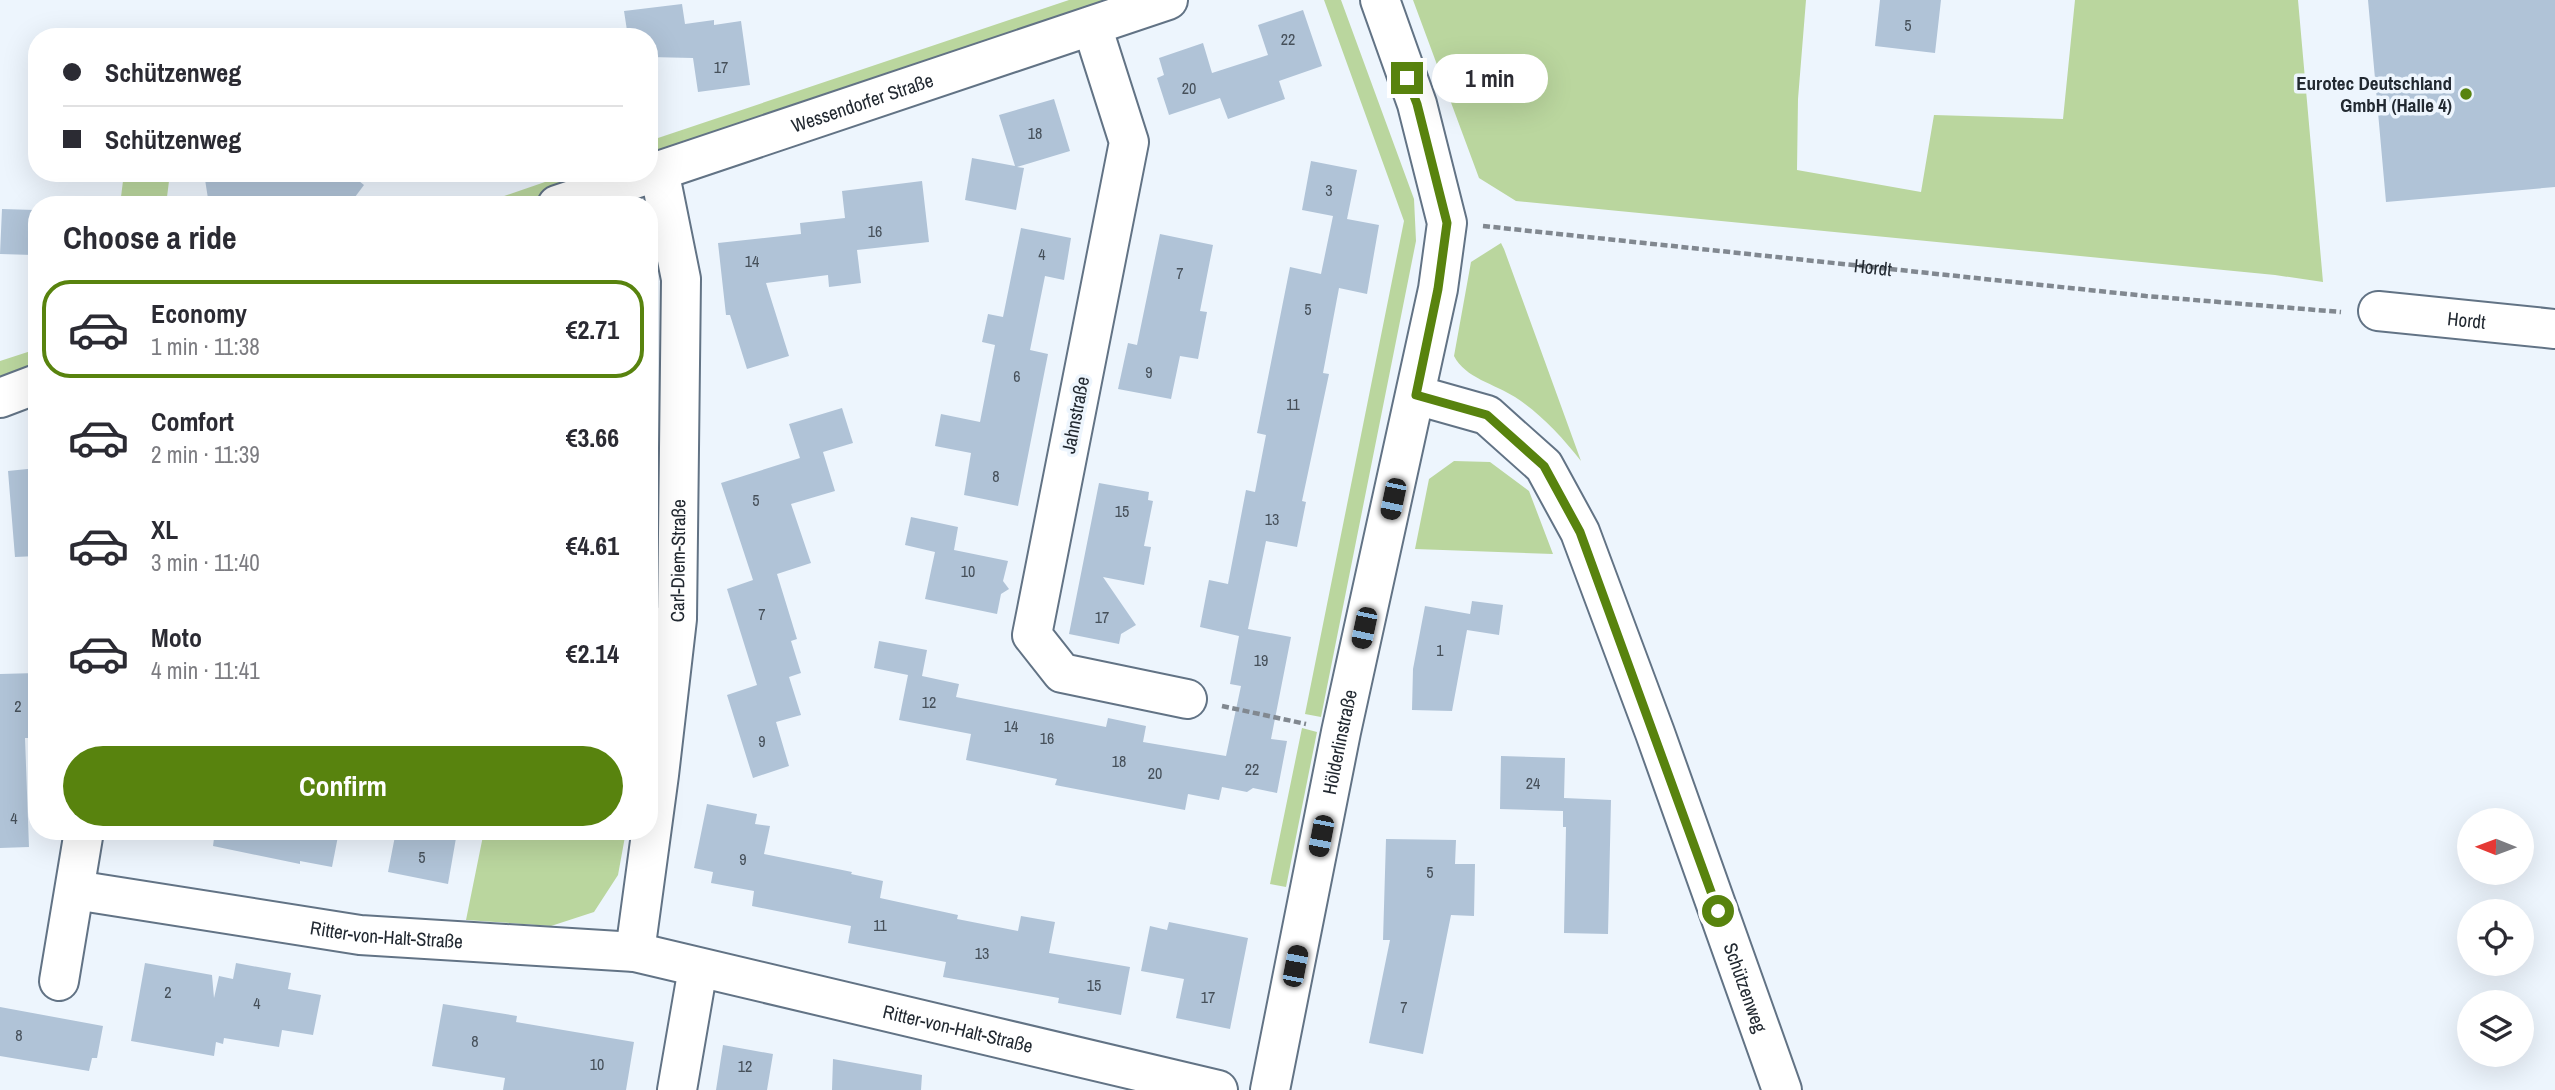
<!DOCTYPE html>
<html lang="en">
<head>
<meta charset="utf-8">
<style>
  body { margin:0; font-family:"Archivo Narrow",sans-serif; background:#f2f2f3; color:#2b2b33; height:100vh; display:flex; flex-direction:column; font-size:26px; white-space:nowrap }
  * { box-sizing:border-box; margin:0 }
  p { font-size:23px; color:#7c7c81 }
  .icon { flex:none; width:38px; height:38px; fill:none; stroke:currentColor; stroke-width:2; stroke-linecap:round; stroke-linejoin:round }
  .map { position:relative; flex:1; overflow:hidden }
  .sheet { position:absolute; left:28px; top:196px; width:630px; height:644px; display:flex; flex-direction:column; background:#fff; border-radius:28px; box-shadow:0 7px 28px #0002 }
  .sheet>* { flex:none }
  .guide { position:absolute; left:28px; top:28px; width:630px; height:154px; border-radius:28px; box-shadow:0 7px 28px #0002; display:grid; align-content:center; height:154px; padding:0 35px; background:#fff }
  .needle { width:46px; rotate:271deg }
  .buttons { position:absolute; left:2457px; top:808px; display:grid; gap:14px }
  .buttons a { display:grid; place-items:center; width:77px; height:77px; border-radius:50%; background:#fff; box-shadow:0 7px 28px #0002; font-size:35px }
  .end { position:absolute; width:32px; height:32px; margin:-16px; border:9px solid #58830e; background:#fff; box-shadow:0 0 0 4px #fff }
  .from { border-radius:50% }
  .bubble { position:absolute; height:49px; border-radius:24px; background:#fff; box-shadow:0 7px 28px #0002; font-size:23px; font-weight:700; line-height:49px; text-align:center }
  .car { position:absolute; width:21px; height:42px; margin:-21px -10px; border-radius:9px; box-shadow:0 0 5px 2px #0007; background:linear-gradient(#222 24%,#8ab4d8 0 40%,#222 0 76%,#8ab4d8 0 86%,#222 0) }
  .guide b { display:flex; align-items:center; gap:24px; height:66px; font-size:26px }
  .guide b+b { border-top:2px solid #e1e1e2 }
  .guide i { width:18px; height:18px; background:#2b2b33 }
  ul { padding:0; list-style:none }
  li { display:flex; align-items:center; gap:21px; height:98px; margin:0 14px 10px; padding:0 21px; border:4px solid transparent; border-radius:28px }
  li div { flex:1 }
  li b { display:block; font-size:26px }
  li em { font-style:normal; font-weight:700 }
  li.current { border-color:#58830e }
  li>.icon { width:63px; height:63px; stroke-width:1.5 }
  h2 { padding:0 35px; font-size:32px; line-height:84px }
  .cta { display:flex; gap:14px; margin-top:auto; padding:14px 35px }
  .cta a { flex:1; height:80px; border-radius:42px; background:#58830e; color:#fff; font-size:28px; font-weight:700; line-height:80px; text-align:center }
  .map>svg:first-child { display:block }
  .green { fill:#bad69e }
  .building { fill:#b0c3d7 }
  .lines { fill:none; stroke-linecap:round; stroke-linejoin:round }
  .lane-casing { stroke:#627385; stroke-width:24 }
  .street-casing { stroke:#627385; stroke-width:42 }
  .path { stroke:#818890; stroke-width:4.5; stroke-dasharray:7 3.5; stroke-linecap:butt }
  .lane { stroke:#fff; stroke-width:21 }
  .street { stroke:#fff; stroke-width:38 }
  .route { stroke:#58830e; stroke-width:9 }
  .poi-dot { fill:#58830e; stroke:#edf5fd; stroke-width:2.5 }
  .labels { text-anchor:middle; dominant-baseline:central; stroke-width:7; stroke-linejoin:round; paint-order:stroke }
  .number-label { font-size:16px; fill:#46505a }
  .poi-label { font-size:19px; font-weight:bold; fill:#222931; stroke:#edf5fd; text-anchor:end }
  .street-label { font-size:19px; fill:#222931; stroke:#edf5fd }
</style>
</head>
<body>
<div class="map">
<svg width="2555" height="1090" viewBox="0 0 2555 1090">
  <rect width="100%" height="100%" fill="#edf5fd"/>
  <!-- green -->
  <path class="green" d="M1069,0H1126L649,163V141Z
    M1324,0H1341L1414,199L1416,241L1321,717L1305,714L1404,221Z
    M1413,0H1806L1798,99L1797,170L1921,192L1934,115L2063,119L2075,0H2298L2323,282L2275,275L1516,201L1479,178Z
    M124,173H170L166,205H120Z
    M571,173H619L527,205H461L480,199L481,204Z
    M1501,243L1504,249L1581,461C1561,436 1542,415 1515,397C1495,384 1465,378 1454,356L1471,262Z
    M37,349V373L0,385V361Z
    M1454,461L1490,462L1529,491L1553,554L1415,549L1429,479Z
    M1302,728L1317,732L1286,887L1270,884Z
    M484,831H626L618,875L594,912L551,926L466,920Z"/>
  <!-- building -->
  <path class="building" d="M1880,0H1941L1935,53L1875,46Z
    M2368,0H2555V187L2386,202Z
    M682,4L685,24L714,20V25L741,21L750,85L698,92L693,58L649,57V37H628L624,11Z
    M1303,10L1322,66L1279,81L1285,99L1228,119L1220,98L1169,115L1157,78L1164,75L1159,58L1203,43L1212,73L1268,55L1258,25Z
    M1054,99L1070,151L1017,167L1024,168L1016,210L965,200L972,158L1015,166L999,115Z
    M1311,161L1357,170L1347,219L1379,225L1367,294L1339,288L1323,373L1329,374L1302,501L1306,502L1297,547L1266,541L1248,629L1291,637L1271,739L1287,741L1277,793L1253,788L1247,792L1222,787L1219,800L1188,794L1185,810L1055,785L1057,779L966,760L971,734L899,720L908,675L874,668L879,641L927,650L922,676L959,684L956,697L1106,727L1108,718L1146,726L1143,742L1226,756L1241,686L1230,684L1239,636L1200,627L1209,580L1228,584L1246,490L1255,492L1266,435L1257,433L1290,267L1321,274L1333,216L1302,210Z
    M204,173H349L364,185L349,205H209Z
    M922,181L929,242L857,250L861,283L829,287L828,275L766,283L789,356L747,369L730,315H726L718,243L801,234L800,223L845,218L842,191Z
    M2,209L35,210L33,255L0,254Z
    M1021,228L1071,238L1064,280L1045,276L1030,350L1048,354L1018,506L964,495L971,453L935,446L941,414L980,422L995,345L982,342L988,314L1003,317Z
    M1160,234L1213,245L1200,311L1207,312L1198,359L1180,356L1171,399L1118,389L1128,343L1137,345Z
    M842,408L853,443L823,452L835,491L791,504L811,563L777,574L797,639L791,641L801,673L789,677L801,715L776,722L789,766L753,778L727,695L757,685L727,589L753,580L721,483L800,458L789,424Z
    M37,468V556L15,557L8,471Z
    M1099,483L1149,492L1148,500L1153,501L1144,546L1151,547L1144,585L1103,577L1136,625L1121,634L1119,644L1069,634Z
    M911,517L958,527L954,550L1008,561L1003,581L1009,589L1001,594L997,614L925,599L935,552L905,545Z
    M1472,601L1503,605L1499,635L1467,630L1452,711L1412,710L1413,669L1425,606L1470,614Z
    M37,673V738H25L29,847L0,848V674Z
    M1501,756L1565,758L1564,798L1611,800L1608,934L1564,933L1566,827H1563V811L1500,809Z
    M707,804L757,814L755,824L770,826L764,854L852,872L851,874L883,881L880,898L958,915L957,919L1018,931L1021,916L1055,922L1049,953L1130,967L1121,1015L1058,1003L1059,998L943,977L946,962L848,943L851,926L752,906L754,891L711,883L713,872L694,868Z
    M215,831H339L332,867L300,861V864L213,846Z
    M396,831H424L456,838L448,884L388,872Z
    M1386,839L1456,840L1455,864H1475L1474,916L1451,915L1423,1054L1369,1043L1390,940H1383Z
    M1169,922L1248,938L1230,1029L1176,1018L1184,979L1141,971L1150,926L1167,930Z
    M145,963L212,975L214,998L219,976L233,979L236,963L291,973L288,989L321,995L313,1035L282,1030L279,1047L224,1038L223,1044L216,1042L214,1056L131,1041Z
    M443,1004L517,1016L516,1022L634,1042L626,1090H503L505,1078L432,1066Z
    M0,1007L103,1026L97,1058H92L89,1071L0,1056Z
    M723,1045L773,1054L767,1090H716Z
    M833,1059L922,1075L921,1090H832Z"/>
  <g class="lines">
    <!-- lane casing -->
    <g class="lane-casing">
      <path id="lane" d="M649,618L677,619"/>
    </g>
    <!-- street casing -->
    <g class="street-casing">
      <g id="street">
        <path d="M1092,26L1129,142L1032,635L1062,673L1187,699"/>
        <path id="s2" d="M557,205L1168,0"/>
        <path id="s3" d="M2378,311L2555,329"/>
        <path id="s4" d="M1416,395L1487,415L1544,466L1580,532L1655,733L1782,1090"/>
        <path d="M0,398L37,384"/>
        <path id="s5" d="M75,890L360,935L635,952L1218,1090"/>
        <path id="s6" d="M635,952L659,775L677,619L681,279L659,170"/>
        <path d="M59,981L84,831"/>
        <path d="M677,1090L698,968"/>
        <path id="s7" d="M1270,1090L1341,732L1438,289L1447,223L1417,104L1380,0"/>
      </g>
    </g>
    <!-- path -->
    <g class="path">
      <path id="s1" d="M1483,226L2146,296L2341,312"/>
      <path d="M1222,706L1306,724"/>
    </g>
    <!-- lane -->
    <use href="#lane" class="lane"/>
    <!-- street -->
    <use href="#street" class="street"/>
  </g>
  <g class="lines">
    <!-- route -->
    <path class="route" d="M1407,78L1417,104L1447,223L1438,289L1416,395L1487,415L1544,466L1580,532L1718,911"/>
  </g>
  <!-- markers -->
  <circle class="poi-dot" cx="2466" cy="94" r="7"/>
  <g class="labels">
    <!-- number labels -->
    <g class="number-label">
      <text x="1908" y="25">5</text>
      <text x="1288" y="39">22</text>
      <text x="721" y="67">17</text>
      <text x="1189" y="88">20</text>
      <text x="1035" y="133">18</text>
      <text x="1329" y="190">3</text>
      <text x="875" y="231">16</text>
      <text x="1042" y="254">4</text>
      <text x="752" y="261">14</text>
      <text x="1180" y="273">7</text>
      <text x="1308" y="309">5</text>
      <text x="1149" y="372">9</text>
      <text x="1017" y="376">6</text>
      <text x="1293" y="404">11</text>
      <text x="996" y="476">8</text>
      <text x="756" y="500">5</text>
      <text x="1122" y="511">15</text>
      <text x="1272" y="519">13</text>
      <text x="968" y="571">10</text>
      <text x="762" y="614">7</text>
      <text x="1102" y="617">17</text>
      <text x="1440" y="650">1</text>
      <text x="1261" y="660">19</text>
      <text x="929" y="702">12</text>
      <text x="18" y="706">2</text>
      <text x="1011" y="726">14</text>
      <text x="1047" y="738">16</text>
      <text x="762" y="741">9</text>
      <text x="1119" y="761">18</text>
      <text x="1252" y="769">22</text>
      <text x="1155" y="773">20</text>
      <text x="1533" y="783">24</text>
      <text x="14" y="818">4</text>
      <text x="422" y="857">5</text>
      <text x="743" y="859">9</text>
      <text x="1430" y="872">5</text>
      <text x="880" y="925">11</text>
      <text x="982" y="953">13</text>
      <text x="1094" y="985">15</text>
      <text x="168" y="992">2</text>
      <text x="1208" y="997">17</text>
      <text x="257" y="1003">4</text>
      <text x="1404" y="1007">7</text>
      <text x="19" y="1035">8</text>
      <text x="475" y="1041">8</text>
      <text x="597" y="1064">10</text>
      <text x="745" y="1066">12</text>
    </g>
    <!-- poi labels -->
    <g class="poi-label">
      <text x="2452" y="83">Eurotec Deutschland<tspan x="2452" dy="22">GmbH (Halle 4)</tspan></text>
    </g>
    <!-- street labels -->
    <g class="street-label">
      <text stroke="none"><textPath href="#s2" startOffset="322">Wessendorfer Straße</textPath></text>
      <text stroke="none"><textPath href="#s1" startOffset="392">Hordt</textPath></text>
      <text stroke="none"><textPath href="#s3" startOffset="89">Hordt</textPath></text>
      <text transform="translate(1075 415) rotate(-79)">Jahnstraße</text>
      <text stroke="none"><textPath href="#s6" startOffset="394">Carl-Diem-Straße</textPath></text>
      <text stroke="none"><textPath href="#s7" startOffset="355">Hölderlinstraße</textPath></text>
      <text stroke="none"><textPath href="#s5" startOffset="315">Ritter-von-Halt-Straße</textPath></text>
      <text stroke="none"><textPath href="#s4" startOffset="710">Schützenweg</textPath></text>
      <text stroke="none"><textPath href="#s5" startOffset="896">Ritter-von-Halt-Straße</textPath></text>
    </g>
  </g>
</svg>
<div class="buttons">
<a><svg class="needle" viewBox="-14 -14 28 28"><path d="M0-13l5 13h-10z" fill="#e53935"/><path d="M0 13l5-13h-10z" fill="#7c7c81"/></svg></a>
<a><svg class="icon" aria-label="locate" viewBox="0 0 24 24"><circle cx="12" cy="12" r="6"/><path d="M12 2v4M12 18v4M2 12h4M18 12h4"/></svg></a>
<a><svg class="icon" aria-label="layers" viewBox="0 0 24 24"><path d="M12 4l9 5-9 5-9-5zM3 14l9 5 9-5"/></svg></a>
</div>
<i class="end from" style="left:1718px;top:911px"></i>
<i class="end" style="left:1407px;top:78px"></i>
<div class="bubble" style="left:1432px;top:54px;width:116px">1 min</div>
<i class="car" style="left:1393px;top:499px;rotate:192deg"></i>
<i class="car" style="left:1364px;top:628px;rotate:192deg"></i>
<i class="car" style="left:1321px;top:836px;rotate:191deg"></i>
<i class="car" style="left:1295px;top:966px;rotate:11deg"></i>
<div class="guide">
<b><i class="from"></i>Schützenweg</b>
<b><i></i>Schützenweg</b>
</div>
<section class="sheet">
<h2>Choose a ride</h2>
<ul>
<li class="current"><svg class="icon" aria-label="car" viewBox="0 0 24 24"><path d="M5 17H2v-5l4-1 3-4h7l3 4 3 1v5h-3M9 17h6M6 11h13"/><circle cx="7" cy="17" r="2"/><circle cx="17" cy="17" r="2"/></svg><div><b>Economy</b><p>1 min · 11:38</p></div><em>€2.71</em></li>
<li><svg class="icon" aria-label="car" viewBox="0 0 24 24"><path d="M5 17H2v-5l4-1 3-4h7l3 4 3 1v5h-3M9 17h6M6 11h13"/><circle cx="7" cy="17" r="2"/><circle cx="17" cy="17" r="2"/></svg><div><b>Comfort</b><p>2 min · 11:39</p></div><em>€3.66</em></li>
<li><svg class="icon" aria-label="car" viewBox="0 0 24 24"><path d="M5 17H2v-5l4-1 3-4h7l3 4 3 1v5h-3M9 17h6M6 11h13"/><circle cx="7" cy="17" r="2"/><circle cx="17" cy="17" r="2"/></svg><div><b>XL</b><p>3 min · 11:40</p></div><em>€4.61</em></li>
<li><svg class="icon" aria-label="car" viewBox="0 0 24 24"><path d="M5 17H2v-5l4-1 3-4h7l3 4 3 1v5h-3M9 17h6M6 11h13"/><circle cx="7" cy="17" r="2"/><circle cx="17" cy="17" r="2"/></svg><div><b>Moto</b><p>4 min · 11:41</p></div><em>€2.14</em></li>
</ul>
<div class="cta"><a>Confirm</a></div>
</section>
</div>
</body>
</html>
